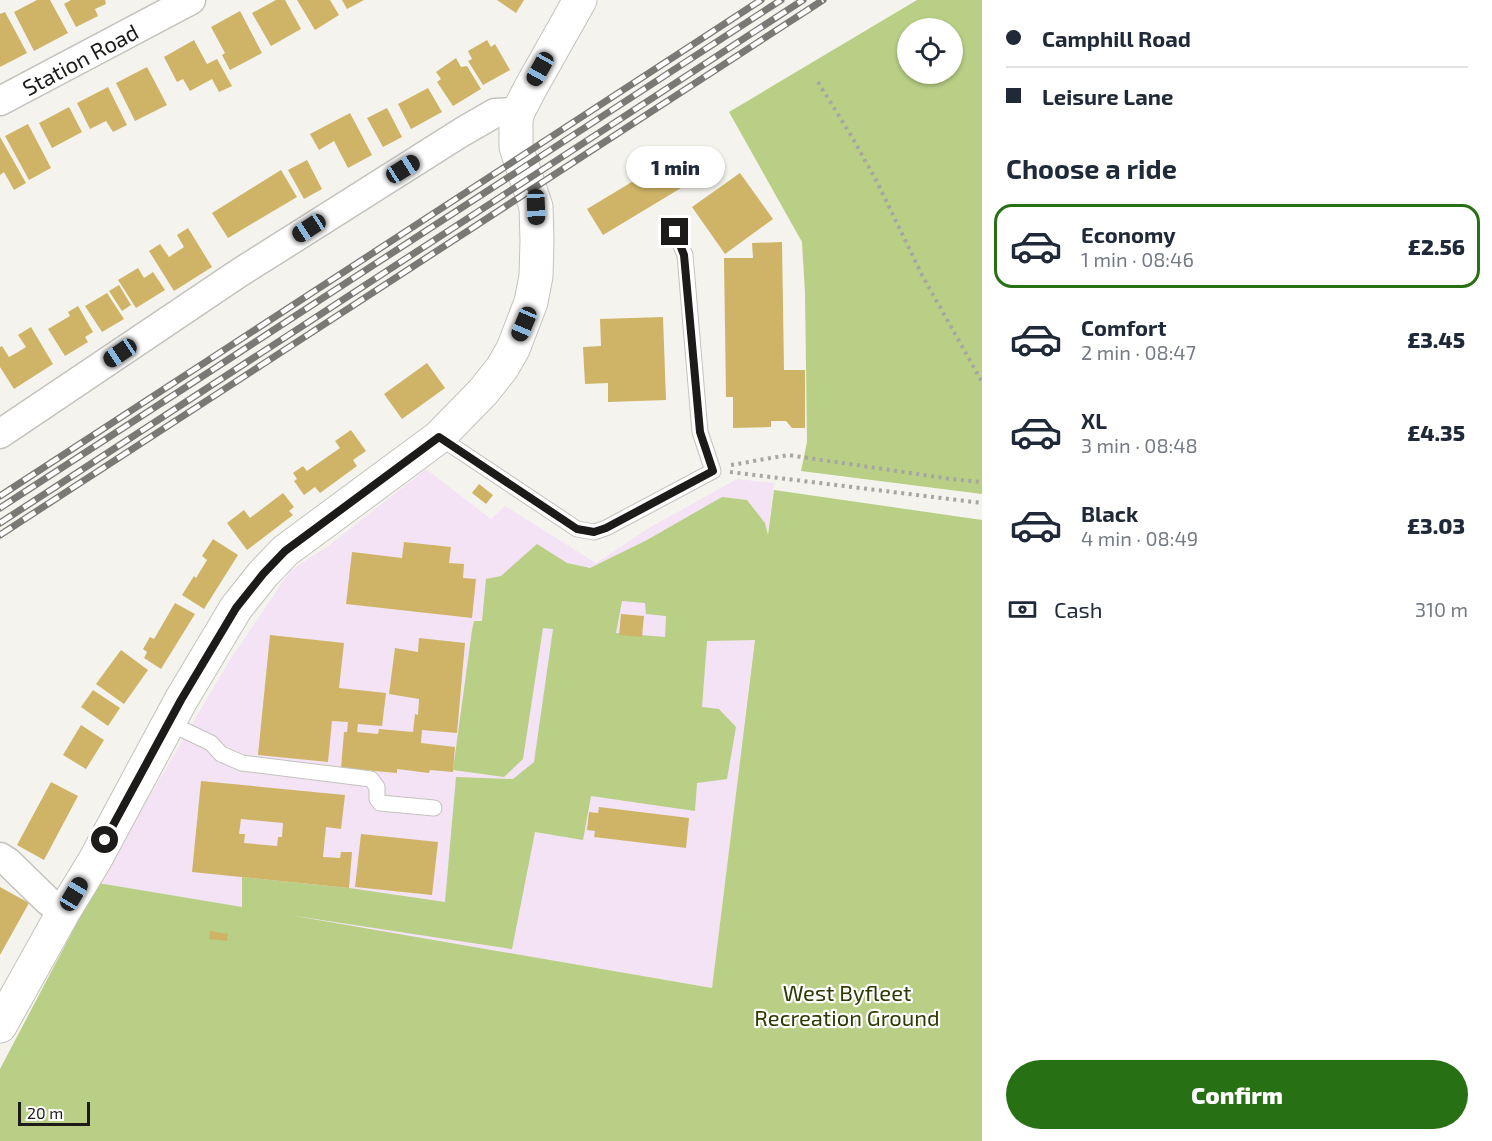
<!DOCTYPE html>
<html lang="en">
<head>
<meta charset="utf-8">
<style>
  body { margin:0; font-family:"Exo 2",sans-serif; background:#f2f2f3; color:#1f2937; height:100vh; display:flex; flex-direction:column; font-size:22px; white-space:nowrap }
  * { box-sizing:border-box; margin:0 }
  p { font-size:20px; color:#747a83 }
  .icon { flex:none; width:33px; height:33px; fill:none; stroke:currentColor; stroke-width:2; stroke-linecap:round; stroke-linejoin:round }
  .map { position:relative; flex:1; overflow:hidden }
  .drawer { display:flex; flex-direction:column; background:#fff; width:510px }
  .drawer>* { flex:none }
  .hud { display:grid; align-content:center; height:132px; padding:0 24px; background:#fff }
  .buttons { position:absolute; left:897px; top:18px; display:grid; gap:12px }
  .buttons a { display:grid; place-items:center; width:66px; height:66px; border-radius:50%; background:#fff; box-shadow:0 2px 4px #0004; font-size:30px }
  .scale { position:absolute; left:18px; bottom:15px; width:72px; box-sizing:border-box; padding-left:6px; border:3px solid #1c1b19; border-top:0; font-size:16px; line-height:21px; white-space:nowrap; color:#1c1b19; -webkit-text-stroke:4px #fff; paint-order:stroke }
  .end { position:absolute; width:27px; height:27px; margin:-14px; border:8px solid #1c1b19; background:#fff; box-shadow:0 0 0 3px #fff }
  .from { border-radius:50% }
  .bubble { position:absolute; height:42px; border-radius:21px; background:#fff; box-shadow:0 2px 4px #0004; font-size:20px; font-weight:800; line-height:42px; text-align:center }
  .car { position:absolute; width:18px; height:36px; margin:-18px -9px; border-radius:8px; box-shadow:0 0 4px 2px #0007; background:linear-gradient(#222 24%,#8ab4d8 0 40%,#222 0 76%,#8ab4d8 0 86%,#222 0) }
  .hud b { display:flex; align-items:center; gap:21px; height:57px; font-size:22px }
  .hud b+b { border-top:2px solid #e0e1e3 }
  .hud i { width:15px; height:15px; background:#1f2937 }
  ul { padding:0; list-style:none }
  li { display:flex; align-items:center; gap:18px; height:84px; margin:0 12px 9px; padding:0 12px; border:3px solid transparent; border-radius:18px }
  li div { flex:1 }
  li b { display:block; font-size:22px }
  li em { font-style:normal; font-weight:800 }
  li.current { border-color:#277114 }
  li>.icon { width:54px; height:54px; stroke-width:1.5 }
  h2 { padding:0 24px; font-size:27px; line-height:72px }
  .pay { display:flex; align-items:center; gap:15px; height:66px; padding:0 24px; font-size:22px }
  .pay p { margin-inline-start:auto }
  .action { display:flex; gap:12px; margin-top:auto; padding:12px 24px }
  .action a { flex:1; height:69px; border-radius:36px; background:#277114; color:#fff; font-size:24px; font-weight:800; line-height:69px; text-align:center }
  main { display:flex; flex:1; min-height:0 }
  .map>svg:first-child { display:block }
  .education { fill:#f3e3f5 }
  .green { fill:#b8cf85; fill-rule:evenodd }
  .building { fill:#cfb467; fill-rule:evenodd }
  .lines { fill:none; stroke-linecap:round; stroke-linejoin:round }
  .service-casing { stroke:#c3c2bd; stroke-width:17 }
  .minor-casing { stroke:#c3c2bd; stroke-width:31 }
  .tertiary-casing { stroke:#c3c2bd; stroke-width:35 }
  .path { stroke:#a8a6a2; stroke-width:4; stroke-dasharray:3 4.5; stroke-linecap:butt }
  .service { stroke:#fff; stroke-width:15 }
  .minor { stroke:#fff; stroke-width:28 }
  .tertiary { stroke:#fff; stroke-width:33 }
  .rail-casing { stroke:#7a7975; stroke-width:7 }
  .rail { stroke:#fff; stroke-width:4.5; stroke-dasharray:14; stroke-linecap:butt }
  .route { stroke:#1c1b19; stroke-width:8 }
  .labels { text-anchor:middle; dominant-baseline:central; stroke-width:4.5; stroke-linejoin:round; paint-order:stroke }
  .street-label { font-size:22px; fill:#1c1b19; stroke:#fff }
  .park-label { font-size:22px; fill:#2d3a01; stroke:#fff }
</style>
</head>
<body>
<main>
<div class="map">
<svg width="982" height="1141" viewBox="0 0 982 1141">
  <rect width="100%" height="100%" fill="#f5f3ed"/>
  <!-- education -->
  <path class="education" d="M426,469L491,519L505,506L596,563L649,528L737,479L774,483L712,988L98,883L230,660L290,571L331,544Z"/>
  <!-- green -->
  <path class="green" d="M917,0H982V494L801,471L807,442L805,293L802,242L729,112ZM908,28H952V74H908Z
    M774,490L982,520V1141H0V1069L98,883L242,907V877L349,888L445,902L456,777L513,779L534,762L553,629L543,628L523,759L504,777L453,770L472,630L474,621H482L486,579L501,576L537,544L567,563L590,568L647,540L722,497L747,500L765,523L768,535ZM622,601L645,603L646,614L666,616L665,637L616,633ZM755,640L712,988L289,915L512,949L535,832L583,840L591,796L695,811L697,783L727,779L736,727L719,709L702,707L707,641Z"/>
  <!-- building -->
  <path class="building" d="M37,0H50L68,33L34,51L14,12Z
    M71,0H105L106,4L95,9L98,16L76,27L64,4Z
    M276,0H285L301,29L271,46L252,13Z
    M297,0H330L339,15L315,30Z
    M342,0H364L347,9Z
    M497,0H524L516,13Z
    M240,11L262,53L230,70L222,55L225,53L211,27Z
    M5,12L27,53L0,67V14Z
    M194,40L207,64L217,59L232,86L219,92L212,79L190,91L183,79L177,82L164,57Z
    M487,40L491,47L495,44L510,70L483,85L468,61L472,59L468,51Z
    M456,58L461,67L467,66L481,89L453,106L437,82L441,79L436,72Z
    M147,67L167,105L135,121L116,83Z
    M108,87L127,125L113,132L106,121L90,129L77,103Z
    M428,88L442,112L411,129L398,104Z
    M69,107L82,132L52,148L39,123Z
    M387,108L402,137L383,147L367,118Z
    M350,113L372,155L348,168L334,141L319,150L310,134Z
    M28,124L51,168L29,180L5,136Z
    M0,137L26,183L14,190L4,172L0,175Z
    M675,156L691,182L603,235L587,209Z
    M307,160L322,189L304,199L288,170Z
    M281,170L297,197L228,238L212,213Z
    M740,173L773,219L725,254L692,207Z
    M188,228L212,267L174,291L149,251L160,244L169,257L184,247L177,235Z
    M782,242L784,370H805V428H792L786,421H771V427L733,428V397H726L724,258H753L752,243Z
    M138,268L144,278L153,272L165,290L136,308L118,280Z
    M119,285L131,305L122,311L109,291Z
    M107,293L124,319L102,332L85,306Z
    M78,306L93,332L85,337L88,342L65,356L48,329L70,316L68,312Z
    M663,317L666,400L608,402V383L585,384L583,347L601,346L600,319Z
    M31,327L53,364L14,389L0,367V347L2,346L9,357L18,352L26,347L18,335Z
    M427,363L445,388L402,419L384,394Z
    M351,430L366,451L353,460L357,466L320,493L315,487L304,495L294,481L297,479L293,473L303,466L307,471L340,448L335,441Z
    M479,484L493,495L486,504L472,493Z
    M283,493L294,507L289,511L293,515L247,550L227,523L244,510L250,518Z
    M213,539L238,555L204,609L182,595L194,576L196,578L207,560L202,556Z
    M404,542L451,547L449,563L464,564L463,578L476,579L472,618L346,604L352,552L402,558Z
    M175,603L195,614L161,669L144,658L147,652L143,649L150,637L154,639Z
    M621,614L644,616L642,637L619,635Z
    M270,635L344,643L339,688L386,693L382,726L358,724L357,732L378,734L379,729L413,732L415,714L418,715L419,699L389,694L395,648L418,652L419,638L465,643L457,733L422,730L421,743L455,747L453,772L430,770L429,773L397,769V773L341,768L344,732H347L348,722L332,721L328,762L258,755Z
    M121,650L148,670L124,704L96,684Z
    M93,690L120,708L108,726L81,707Z
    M81,725L104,740L86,769L63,755Z
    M201,781L345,795L341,829L326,827L323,857L340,858L341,852H352L349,888L192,872ZM241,819L283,823L282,837H278L277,846L244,843L245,834H239Z
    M51,782L78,796L44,860L17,845Z
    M599,807L689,818L686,848L594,837L595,831L587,830L589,812L598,813Z
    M361,834L438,842L432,895L355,887Z
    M0,887L29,903L0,955Z
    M210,931L228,934L227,941L209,939Z"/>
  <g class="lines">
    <!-- service casing -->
    <g class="service-casing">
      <path id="service" d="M439,437L577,529L594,532L606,528L713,471L700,432L685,255L675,232
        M169,723L211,743L221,754L242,763L371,779L377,787V799L380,803L434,808"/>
    </g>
    <!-- minor casing -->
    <g class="minor-casing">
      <path id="minor" d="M0,101L191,0
        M0,434L239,273L462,132L495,113L518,112
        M0,857L8,862L48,901L64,911"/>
    </g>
    <!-- tertiary casing -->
    <g class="tertiary-casing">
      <path id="tertiary" d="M0,1026L64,911L95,860L181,700L236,608L263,574L285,551L439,437L483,392L502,368L513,349L531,302L536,276L537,241L536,207L516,147V120L518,112L531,87L580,0"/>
    </g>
    <!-- path -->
    <path class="path" d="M818,82L852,137L876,180L922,275L982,382
      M731,465L788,455L951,479L982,482
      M730,472L982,503"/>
    <!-- service -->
    <use href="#service" class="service"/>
    <!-- minor -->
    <use href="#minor" class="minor"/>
    <!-- tertiary -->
    <use href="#tertiary" class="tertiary"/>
    <!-- rail casing -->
    <g class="rail-casing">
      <path id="rail" d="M0,496L761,0
        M0,508L781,0
        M0,523L803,0
        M0,535L823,0"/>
    </g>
    <!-- rail -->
    <use href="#rail" class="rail"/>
  </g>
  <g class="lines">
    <!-- route -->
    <path class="route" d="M105,840L181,700L236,608L263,574L285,551L439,437L577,529L594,532L606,528L713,471L700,432L684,255L675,232"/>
  </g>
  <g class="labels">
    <!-- street labels -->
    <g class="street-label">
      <text transform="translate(80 59) rotate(-28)">Station Road</text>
    </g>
    <!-- park labels -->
    <g class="park-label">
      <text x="847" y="992">West Byfleet<tspan x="847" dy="25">Recreation Ground</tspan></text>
    </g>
  </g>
</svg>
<div class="buttons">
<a><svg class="icon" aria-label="locate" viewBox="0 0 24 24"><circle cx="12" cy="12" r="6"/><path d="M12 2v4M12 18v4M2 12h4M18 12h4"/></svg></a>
</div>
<div class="scale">20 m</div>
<i class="end from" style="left:105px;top:840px"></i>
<i class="end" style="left:675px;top:232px"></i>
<div class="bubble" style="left:626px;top:146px;width:99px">1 min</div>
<i class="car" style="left:540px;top:69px;rotate:209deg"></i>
<i class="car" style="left:403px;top:169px;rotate:58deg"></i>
<i class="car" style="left:536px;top:207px;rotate:178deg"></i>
<i class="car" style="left:309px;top:228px;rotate:237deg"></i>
<i class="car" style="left:524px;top:324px;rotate:203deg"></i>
<i class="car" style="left:120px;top:353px;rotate:236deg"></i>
<i class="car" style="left:74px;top:894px;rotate:31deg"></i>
</div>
<section class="drawer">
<div class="hud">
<b><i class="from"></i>Camphill Road</b>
<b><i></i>Leisure Lane</b>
</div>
<h2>Choose a ride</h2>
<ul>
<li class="current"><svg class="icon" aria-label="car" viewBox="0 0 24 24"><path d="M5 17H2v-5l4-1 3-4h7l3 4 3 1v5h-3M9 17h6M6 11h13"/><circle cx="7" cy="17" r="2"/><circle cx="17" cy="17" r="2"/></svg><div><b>Economy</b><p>1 min · 08:46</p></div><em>£2.56</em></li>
<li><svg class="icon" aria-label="car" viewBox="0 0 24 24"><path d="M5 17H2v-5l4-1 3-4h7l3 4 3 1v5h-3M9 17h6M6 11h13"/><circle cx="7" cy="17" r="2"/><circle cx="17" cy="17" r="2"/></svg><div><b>Comfort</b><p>2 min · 08:47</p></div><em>£3.45</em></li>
<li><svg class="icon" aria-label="car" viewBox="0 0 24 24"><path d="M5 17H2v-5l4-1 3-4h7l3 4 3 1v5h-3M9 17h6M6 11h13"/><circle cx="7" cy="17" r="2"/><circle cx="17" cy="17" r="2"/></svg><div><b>XL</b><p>3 min · 08:48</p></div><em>£4.35</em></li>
<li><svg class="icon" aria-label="car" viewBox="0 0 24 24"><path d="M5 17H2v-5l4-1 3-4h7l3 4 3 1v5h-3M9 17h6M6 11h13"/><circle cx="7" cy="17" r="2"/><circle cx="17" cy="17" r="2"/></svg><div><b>Black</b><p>4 min · 08:49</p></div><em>£3.03</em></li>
</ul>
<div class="pay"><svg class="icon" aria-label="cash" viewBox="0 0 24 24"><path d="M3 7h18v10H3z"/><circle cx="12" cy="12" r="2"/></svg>Cash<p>310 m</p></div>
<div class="action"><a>Confirm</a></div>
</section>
</main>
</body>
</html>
